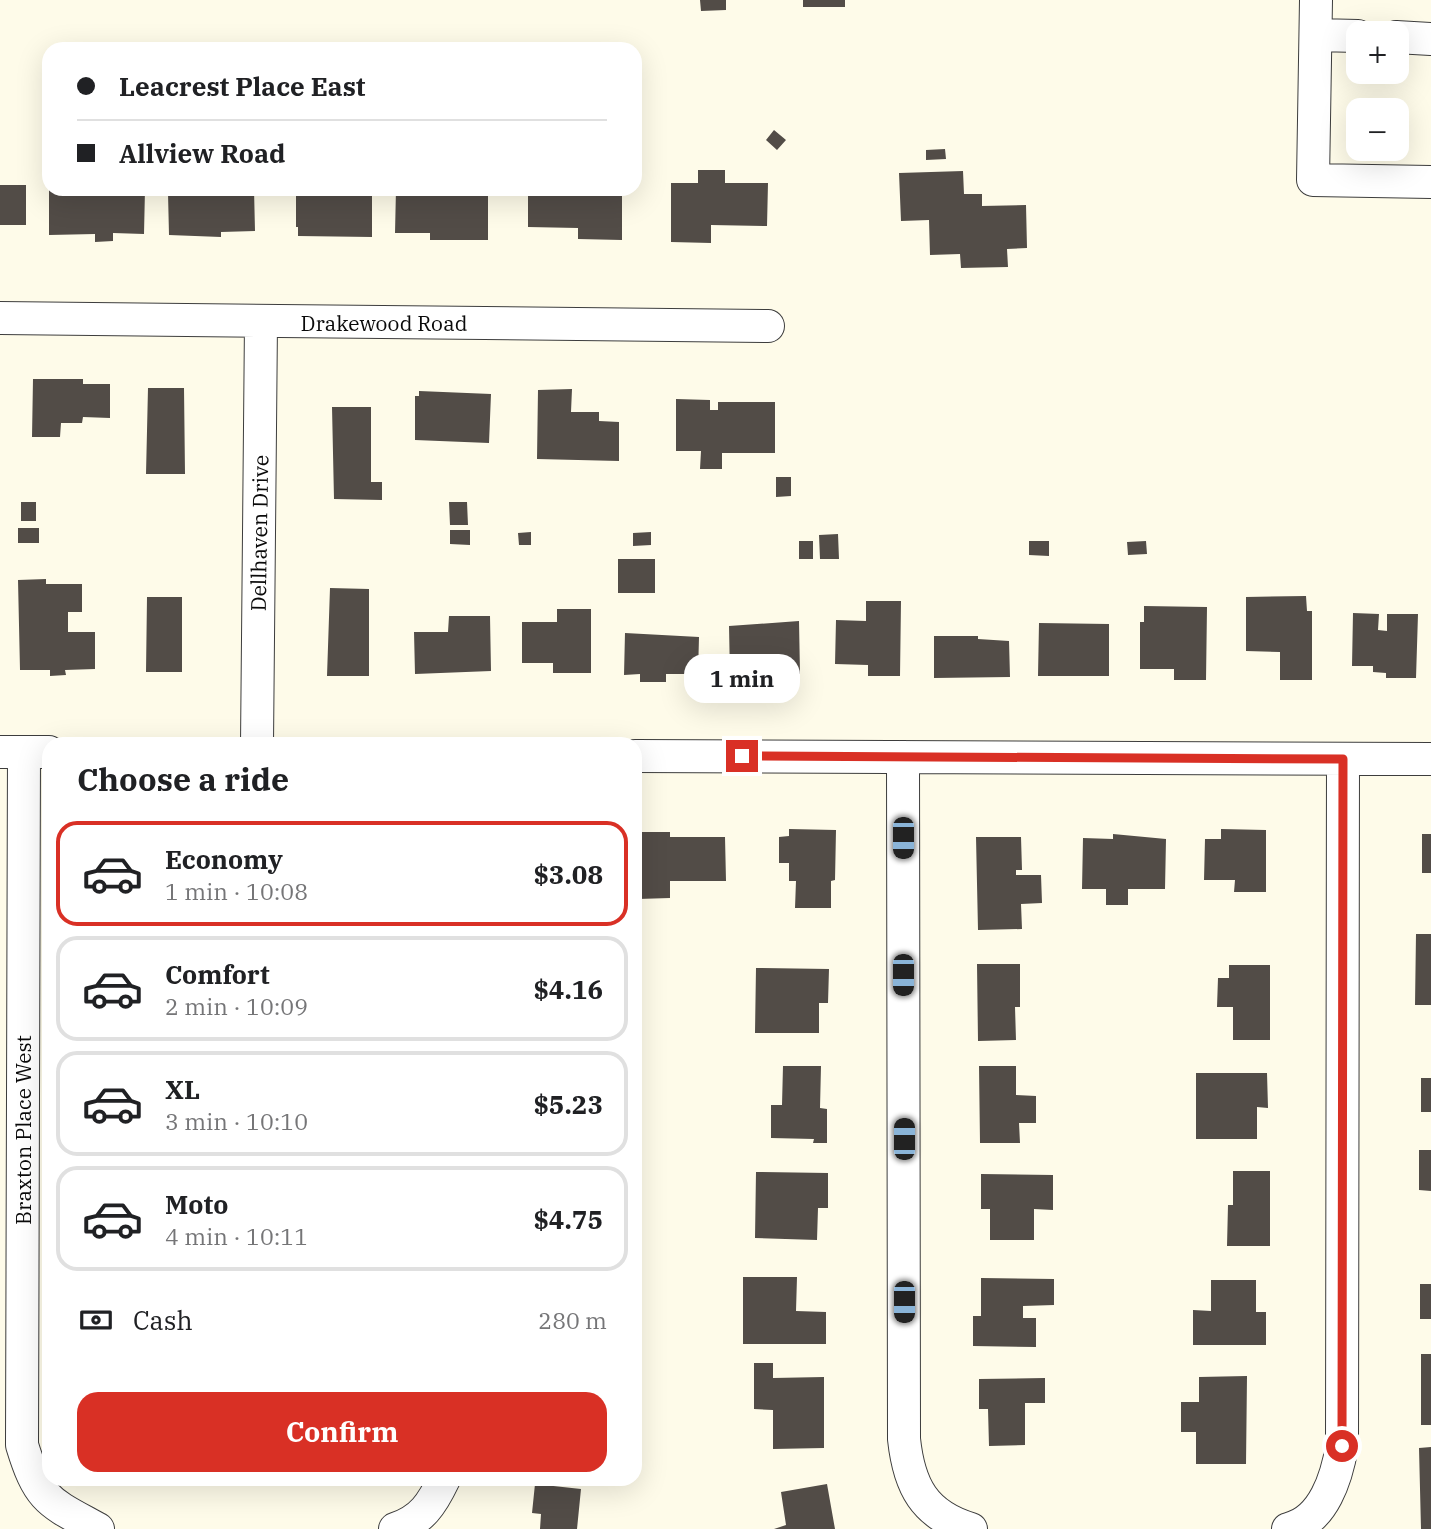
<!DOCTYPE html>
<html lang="en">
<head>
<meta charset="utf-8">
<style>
  body { margin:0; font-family:"IBM Plex Serif",serif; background:#f2f2f2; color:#202124; height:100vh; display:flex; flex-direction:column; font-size:26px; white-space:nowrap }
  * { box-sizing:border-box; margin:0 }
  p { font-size:23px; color:#757577 }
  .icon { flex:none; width:38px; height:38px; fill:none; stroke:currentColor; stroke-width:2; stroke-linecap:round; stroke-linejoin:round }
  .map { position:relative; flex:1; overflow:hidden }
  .panel { position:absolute; left:42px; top:737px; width:600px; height:749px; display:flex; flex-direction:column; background:#fff; border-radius:21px; box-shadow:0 7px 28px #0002 }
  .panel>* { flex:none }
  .top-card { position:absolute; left:42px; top:42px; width:600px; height:154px; border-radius:21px; box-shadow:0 7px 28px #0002; display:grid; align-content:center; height:154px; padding:0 35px; background:#fff }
  .fabs { position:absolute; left:1346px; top:21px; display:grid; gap:14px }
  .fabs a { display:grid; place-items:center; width:63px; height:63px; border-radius:14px; background:#fff; box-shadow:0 7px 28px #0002; font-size:35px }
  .end { position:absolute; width:32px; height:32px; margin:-16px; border:9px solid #d93025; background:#fff; box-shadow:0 0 0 4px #fff }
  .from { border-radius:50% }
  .bubble { position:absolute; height:49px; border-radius:21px; background:#fff; box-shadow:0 7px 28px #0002; font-size:23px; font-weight:700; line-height:49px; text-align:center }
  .car { position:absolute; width:21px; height:42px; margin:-21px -10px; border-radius:9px; box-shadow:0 0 5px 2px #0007; background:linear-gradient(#222 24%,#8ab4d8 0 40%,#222 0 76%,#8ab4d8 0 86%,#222 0) }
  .top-card b { display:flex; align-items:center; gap:24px; height:66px; font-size:26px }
  .top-card b+b { border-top:2px solid #e0e0e0 }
  .top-card i { width:18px; height:18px; background:#202124 }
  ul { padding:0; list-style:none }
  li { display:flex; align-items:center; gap:21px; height:105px; margin:0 14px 10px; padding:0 21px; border:4px solid #e0e0e0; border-radius:21px }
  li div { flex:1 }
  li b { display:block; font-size:26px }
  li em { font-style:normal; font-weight:700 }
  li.selected { border-color:#d93025 }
  li>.icon { width:63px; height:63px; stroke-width:1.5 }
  h2 { padding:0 35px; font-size:32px; line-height:84px }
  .pay { display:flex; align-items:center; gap:18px; height:77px; padding:0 35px; font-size:26px }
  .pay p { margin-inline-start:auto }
  .action { display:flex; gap:14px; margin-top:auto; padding:14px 35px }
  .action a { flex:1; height:80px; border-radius:21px; background:#d93025; color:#fff; font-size:28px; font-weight:700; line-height:80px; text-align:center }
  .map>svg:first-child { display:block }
  .building { fill:#524c47 }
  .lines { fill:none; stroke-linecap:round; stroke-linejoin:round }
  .minor-casing { stroke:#3d3d3d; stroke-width:34 }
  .minor { stroke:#fff; stroke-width:32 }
  .route { stroke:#d93025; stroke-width:9 }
  .labels { text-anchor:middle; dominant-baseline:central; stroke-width:7; stroke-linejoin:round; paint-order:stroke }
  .street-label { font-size:21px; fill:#0a0a0a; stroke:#fff }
</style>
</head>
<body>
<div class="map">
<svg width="1431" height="1529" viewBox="0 0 1431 1529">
  <rect width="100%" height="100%" fill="#fefbe9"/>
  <!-- building -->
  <path class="building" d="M700,0H726V10L701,11Z
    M803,0H845V7H803Z
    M46,121H49V138H46Z
    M774,130L786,140L777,150L766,140Z
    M945,149L946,159L926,160V150Z
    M698,170H725V183H768L767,226L711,225V243L671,242V183H698Z
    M963,171L964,194H982V206L1026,205L1027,248L1007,249L1008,267L961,268L960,254L930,255L929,220L901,221L899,173Z
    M0,185H26V225H0Z
    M49,189H145L144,234L113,233V241L95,242V234L49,235Z
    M192,189L242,193V189H254L255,231L221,232V237L169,235L168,193H192Z
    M296,189H372V237L298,236V227H296Z
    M396,189L488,190V240H430V233H395Z
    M528,189H622V240L578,239V228L528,227Z
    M33,379H83V384H110V418L83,417L82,423H61L60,437H32Z
    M148,388H184L185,474H146Z
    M572,389L571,412H599V421L619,422V461L537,459L538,390Z
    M419,391L491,394L489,443L415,440V396H419Z
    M676,399L710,400V410H718V402H775V453H722V469H700L701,451H676Z
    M332,407H371V482H382V500L334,499Z
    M776,477H791V496L776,497Z
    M21,502H36V521H21Z
    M449,502H467L468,525H450Z
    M18,528H39V543H18Z
    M450,530H470V545L450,544Z
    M531,532V545H519L518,533Z
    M651,532V545L633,546V533Z
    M838,534L839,559H820L819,535Z
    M799,541H813V559H799Z
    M1029,541H1049V556L1029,555Z
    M1146,541L1147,554L1128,555L1127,542Z
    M618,559H655V593H618Z
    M46,579V584H82V612H68V632H95V669L65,670L66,675L50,676V670H20L18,580Z
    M330,588L369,589V676H327Z
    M1306,596L1307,611H1312V680H1280V652L1246,651V597Z
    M147,597H182V672H146Z
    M866,601H901L900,676H868V665L835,664L836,620L866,621Z
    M1144,606L1207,607L1206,680H1174V669H1140V622H1144Z
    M557,609H591V673H553V663H522V622H557Z
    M1353,613L1379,614L1378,630L1387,631V614H1418L1416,678H1386V673L1373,672V666H1352Z
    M449,616H490L491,671L415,674L414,632H448Z
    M799,621L800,674L730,676L729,626Z
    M1039,623L1109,624V676H1038Z
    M625,633L699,637L698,674H666V682H640V674L624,675Z
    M934,636H978V639L1009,641L1010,677L934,678Z
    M789,829L836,830L835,880L831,881V908H795L796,881H789V863H779V837L789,836Z
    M1221,829L1266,830V892H1234L1235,880H1204L1205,839H1221Z
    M638,832H670V837H725L726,881H670V898L638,899Z
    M1113,834L1166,839L1165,889H1128V905H1106V889H1082L1083,838L1113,839Z
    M1422,834H1431V873H1422Z
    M976,837H1021L1022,870H1016V875H1041L1042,903L1021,904L1022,929L978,930Z
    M1416,934H1431V1005H1415Z
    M977,964H1020V1007H1015L1016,1040L978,1041Z
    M1229,965H1270V1040H1233V1007H1217L1218,978H1229Z
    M756,968L829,969L828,1003H819V1033H755Z
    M783,1066H821L820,1108L827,1109V1143H813L814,1139L771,1138V1105H782Z
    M979,1066H1016V1095L1036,1096V1123H1019L1020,1143H980Z
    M1196,1073H1267L1268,1108L1257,1107V1139H1196Z
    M1421,1078H1431V1112H1421Z
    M1419,1150H1431V1191L1419,1190Z
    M1233,1171H1270V1246H1227L1228,1205H1233Z
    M756,1172L828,1173V1208H818L817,1240L755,1238Z
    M981,1174L1053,1175V1210L1034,1209V1240H990V1209H981Z
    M743,1277H797L796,1311L826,1312V1344H743Z
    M981,1278L1054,1279V1305L1023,1306V1318H1036V1347L973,1346V1316H981Z
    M1211,1280H1256V1312H1266V1345H1193V1310L1211,1311Z
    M1420,1284H1431V1319H1420Z
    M1421,1354H1431V1425H1421Z
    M754,1363H773V1378L824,1377V1448L773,1449V1410L754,1409Z
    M1247,1376L1246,1464H1196V1432H1181V1402H1199V1377Z
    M1045,1378V1403H1025V1445L989,1446L988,1409H979V1379Z
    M1431,1447V1529H1421L1419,1448Z
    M535,1484L581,1489L577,1529H540L541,1514L532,1513Z
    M827,1484L835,1529H774L786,1525L781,1492Z"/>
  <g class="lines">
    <!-- minor casing -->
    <g class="minor-casing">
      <path id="minor" d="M1316,0L1313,180L1431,182
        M1316,35L1358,36
        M1396,37L1431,39
        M0,318L768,326
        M257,744L261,322
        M0,752H49
        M24,752L22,1445C39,1501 49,1502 98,1529
        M635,756L1431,759
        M903,757L904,1439C909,1486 924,1515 971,1529
        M395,1529C422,1520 432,1504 444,1479
        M1288,1529C1324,1521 1337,1476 1342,1446L1343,759"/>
    </g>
    <!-- minor -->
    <use href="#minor" class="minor"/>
  </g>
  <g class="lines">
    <!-- route -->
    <path class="route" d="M742,756L1343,759L1342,1446"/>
  </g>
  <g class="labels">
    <!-- street labels -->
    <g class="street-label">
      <text x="384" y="323">Drakewood Road</text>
      <text transform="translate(259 533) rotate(-89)">Dellhaven Drive</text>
      <text transform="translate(23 1130) rotate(-90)">Braxton Place West</text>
    </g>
  </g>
</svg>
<div class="fabs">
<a>+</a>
<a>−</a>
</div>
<i class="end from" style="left:1342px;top:1446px"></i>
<i class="end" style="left:742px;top:756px"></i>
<div class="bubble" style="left:684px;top:654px;width:116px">1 min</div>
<i class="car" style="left:903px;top:838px;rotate:180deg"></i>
<i class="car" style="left:903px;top:975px;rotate:180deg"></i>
<i class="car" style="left:904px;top:1139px;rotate:0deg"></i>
<i class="car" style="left:904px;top:1302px;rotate:180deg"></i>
<div class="top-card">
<b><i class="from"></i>Leacrest Place East</b>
<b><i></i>Allview Road</b>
</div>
<section class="panel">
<h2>Choose a ride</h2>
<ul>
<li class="selected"><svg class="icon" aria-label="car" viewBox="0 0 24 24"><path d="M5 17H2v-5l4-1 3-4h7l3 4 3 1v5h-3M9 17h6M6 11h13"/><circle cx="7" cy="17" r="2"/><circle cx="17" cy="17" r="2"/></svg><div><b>Economy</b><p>1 min · 10:08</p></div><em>$3.08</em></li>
<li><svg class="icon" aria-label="car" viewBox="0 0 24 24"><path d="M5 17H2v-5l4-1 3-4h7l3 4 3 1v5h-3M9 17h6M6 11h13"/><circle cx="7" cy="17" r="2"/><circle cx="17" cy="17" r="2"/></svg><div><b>Comfort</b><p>2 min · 10:09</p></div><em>$4.16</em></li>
<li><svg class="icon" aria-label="car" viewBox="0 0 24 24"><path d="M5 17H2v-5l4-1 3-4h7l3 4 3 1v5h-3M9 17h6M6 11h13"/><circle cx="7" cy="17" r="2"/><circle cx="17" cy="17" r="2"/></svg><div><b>XL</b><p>3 min · 10:10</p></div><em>$5.23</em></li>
<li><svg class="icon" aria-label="car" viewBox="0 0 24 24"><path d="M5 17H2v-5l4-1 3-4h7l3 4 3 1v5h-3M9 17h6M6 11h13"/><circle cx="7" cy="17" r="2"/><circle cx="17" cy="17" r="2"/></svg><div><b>Moto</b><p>4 min · 10:11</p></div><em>$4.75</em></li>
</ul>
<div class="pay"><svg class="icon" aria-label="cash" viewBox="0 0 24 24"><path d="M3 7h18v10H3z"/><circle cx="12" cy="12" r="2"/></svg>Cash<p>280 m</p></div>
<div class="action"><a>Confirm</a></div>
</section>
</div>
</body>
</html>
